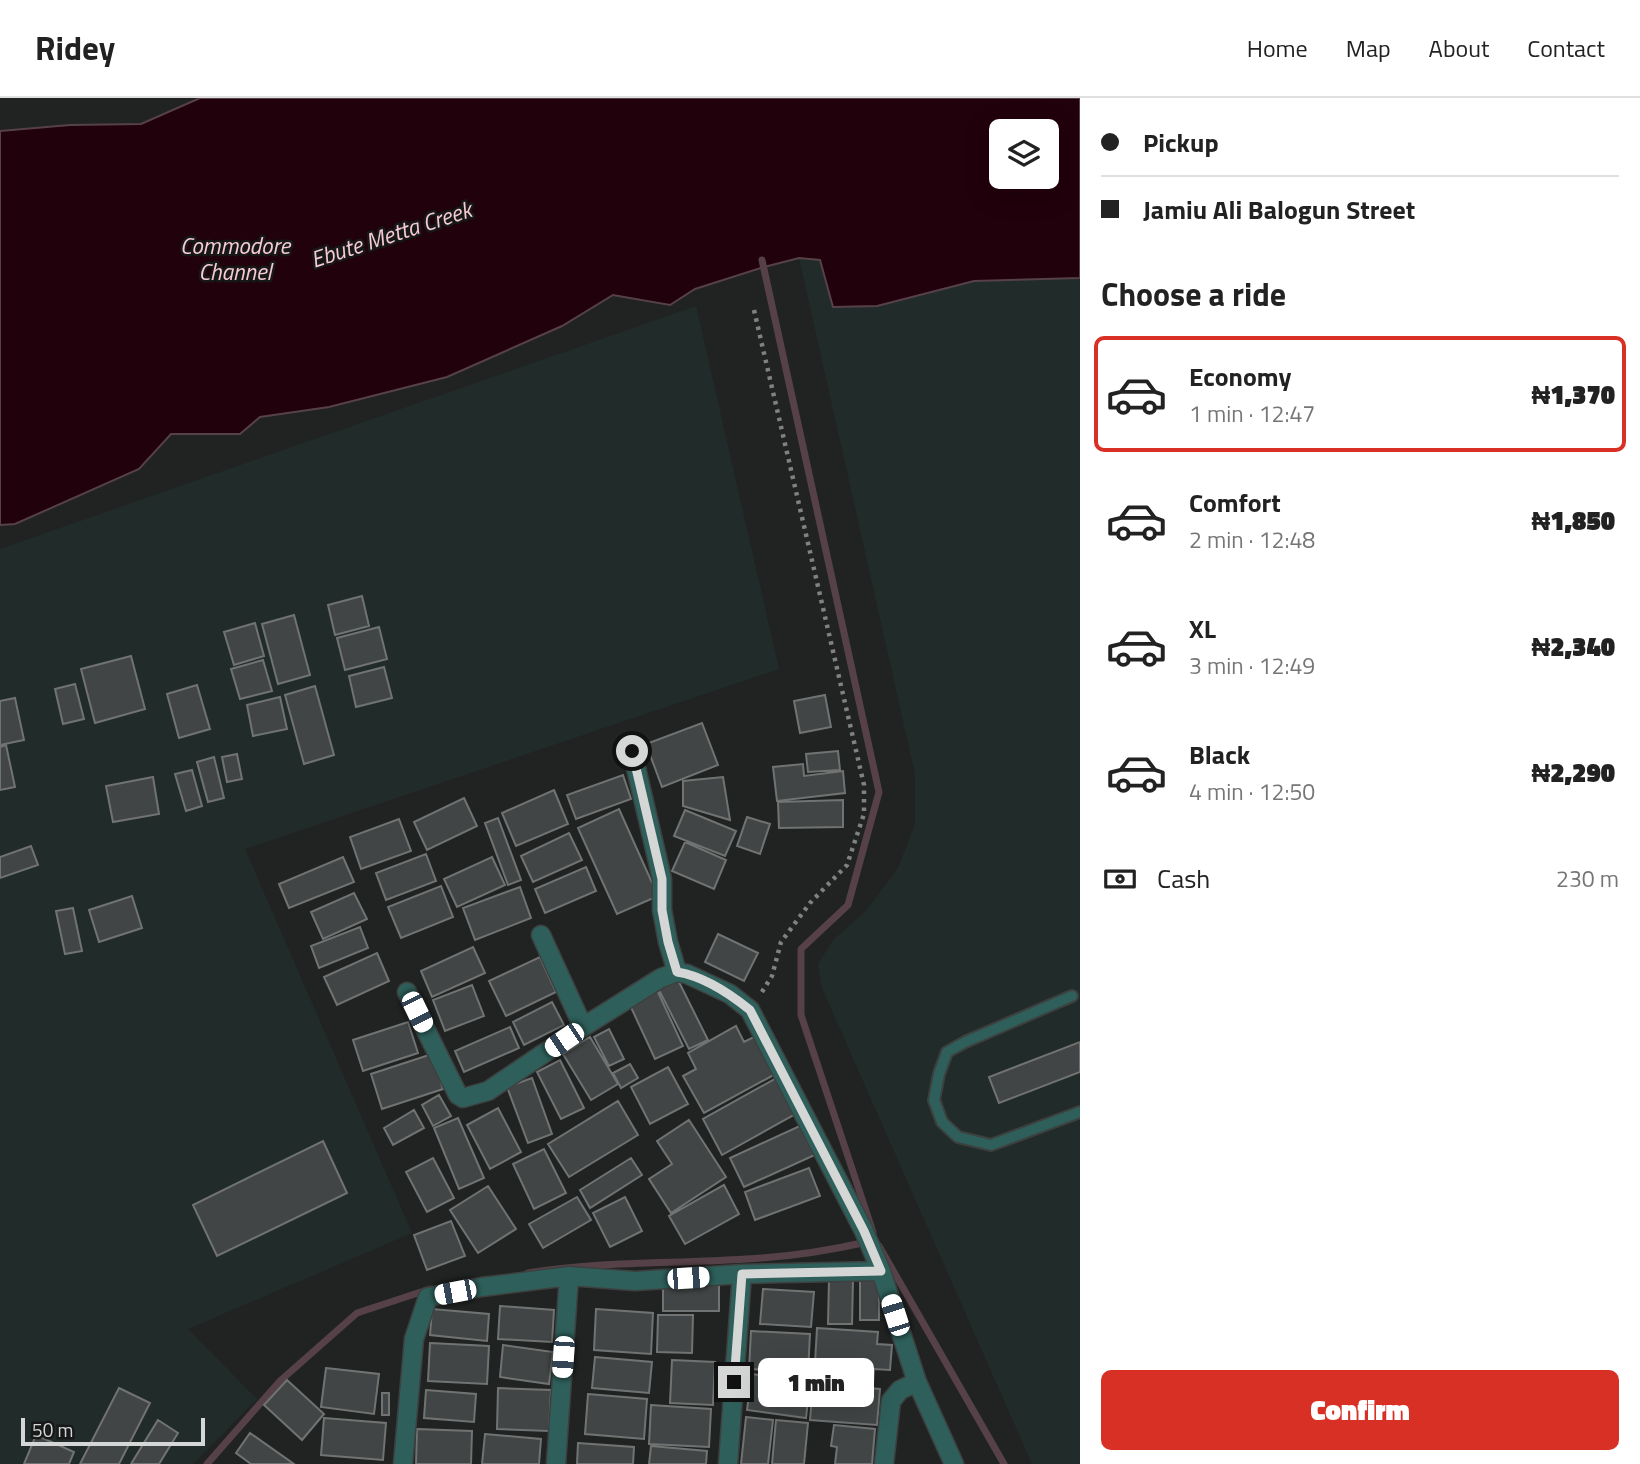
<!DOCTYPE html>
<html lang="en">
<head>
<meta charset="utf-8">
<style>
  body { margin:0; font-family:"Titillium Web",sans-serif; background:#f2f2f2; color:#222; height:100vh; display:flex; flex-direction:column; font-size:26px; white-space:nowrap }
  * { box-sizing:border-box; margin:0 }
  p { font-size:23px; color:#767676 }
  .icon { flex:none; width:38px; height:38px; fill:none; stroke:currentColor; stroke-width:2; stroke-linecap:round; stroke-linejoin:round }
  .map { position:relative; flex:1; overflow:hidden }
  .sheet { display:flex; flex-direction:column; background:#fff; width:560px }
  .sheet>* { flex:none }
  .top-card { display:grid; align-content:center; height:154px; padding:0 21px; background:#fff }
  .buttons { position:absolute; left:989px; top:21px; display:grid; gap:14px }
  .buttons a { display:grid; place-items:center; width:70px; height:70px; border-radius:10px; background:#fff; box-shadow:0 7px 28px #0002; font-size:35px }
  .scale { position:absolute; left:21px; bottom:18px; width:184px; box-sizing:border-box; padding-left:7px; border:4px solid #d5d7d6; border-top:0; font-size:19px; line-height:24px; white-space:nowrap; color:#d5d7d6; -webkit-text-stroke:5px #171919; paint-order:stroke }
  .end { position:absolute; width:32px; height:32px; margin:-16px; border:9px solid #d5d7d6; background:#111; box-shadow:0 0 0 4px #111 }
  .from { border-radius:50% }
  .bubble { position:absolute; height:49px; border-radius:10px; background:#fff; box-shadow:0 7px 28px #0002; font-size:23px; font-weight:800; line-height:49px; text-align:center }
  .car { position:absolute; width:21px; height:42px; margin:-21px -10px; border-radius:9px; box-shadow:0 0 5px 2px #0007; background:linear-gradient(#fff 24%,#345 0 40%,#fff 0 76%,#345 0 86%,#fff 0) }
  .top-card b { display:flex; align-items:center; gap:24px; height:66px; font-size:26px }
  .top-card b+b { border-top:2px solid #e0e0e0 }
  .top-card i { width:18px; height:18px; background:#222 }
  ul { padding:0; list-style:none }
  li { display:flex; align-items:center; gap:21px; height:116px; margin:0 14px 10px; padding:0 7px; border:4px solid transparent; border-radius:10px }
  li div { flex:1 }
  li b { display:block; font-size:26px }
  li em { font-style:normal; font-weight:800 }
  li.on { border-color:#d93025 }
  li>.icon { width:63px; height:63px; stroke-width:1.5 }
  h2 { padding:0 21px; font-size:32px; line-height:84px }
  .pay { display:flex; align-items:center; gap:18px; height:77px; padding:0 21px; font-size:26px }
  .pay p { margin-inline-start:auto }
  .button { display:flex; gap:14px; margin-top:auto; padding:14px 21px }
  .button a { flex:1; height:80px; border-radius:10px; background:#d93025; color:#fff; font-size:28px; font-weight:800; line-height:80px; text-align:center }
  header { display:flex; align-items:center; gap:42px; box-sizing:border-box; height:98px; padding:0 35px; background:#fff; border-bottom:2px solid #e0e0e0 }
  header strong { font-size:33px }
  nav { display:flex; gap:38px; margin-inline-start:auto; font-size:24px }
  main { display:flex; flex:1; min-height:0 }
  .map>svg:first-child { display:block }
  .built { fill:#212c2a }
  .water { fill:#21010b; stroke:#574148; stroke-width:2; fill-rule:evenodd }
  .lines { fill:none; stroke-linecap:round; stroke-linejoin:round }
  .stream { stroke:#574148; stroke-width:7 }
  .building { fill:#424545; stroke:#707372; stroke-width:2 }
  .lane-casing { stroke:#3d403f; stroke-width:14 }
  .street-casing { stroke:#3d403f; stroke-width:21 }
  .path { stroke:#7f8281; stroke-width:4.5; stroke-dasharray:3.5 5; stroke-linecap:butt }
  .lane { stroke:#2e5f5a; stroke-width:10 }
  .street { stroke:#2e5f5a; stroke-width:18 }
  .route { stroke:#d5d7d6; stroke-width:9 }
  .labels { text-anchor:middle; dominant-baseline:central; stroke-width:5; stroke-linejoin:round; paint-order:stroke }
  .water-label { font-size:23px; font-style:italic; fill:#f8cad5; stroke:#171919 }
</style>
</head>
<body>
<header>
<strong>Ridey</strong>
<nav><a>Home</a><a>Map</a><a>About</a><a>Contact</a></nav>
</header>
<main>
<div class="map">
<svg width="1080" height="1366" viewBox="0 0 1080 1366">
  <rect width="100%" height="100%" fill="#202322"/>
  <!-- built -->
  <path class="built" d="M799,160L820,162L877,208L974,183L1080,180V1366H1032L822,890L818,866L833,842L866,813L898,770L915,726V676Z
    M696,208L779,571L245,751L412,1135L188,1231L257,1301L193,1366H0V451Z"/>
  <!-- water -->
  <path class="water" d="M200,0H1080V180L974,183L877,208L833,209L820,162L799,160L764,169L695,191L670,207L613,197L562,228L447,279L329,309L260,319L240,336H171L139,371L15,426L0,427V33L70,27L141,26ZM1001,33H1046V79H1001Z"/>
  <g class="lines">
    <!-- stream -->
    <path class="stream" d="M762,162L879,694L848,807L801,851V917L873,1134
      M879,1148L1004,1366
      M528,1175C600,1163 673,1166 746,1161C787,1159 827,1153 867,1144
      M207,1366L280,1283L357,1215L430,1191"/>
  </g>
  <!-- building -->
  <path class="building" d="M362,498L369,528L335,537L328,507Z
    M294,517L310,577L278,586L262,526Z
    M255,525L264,558L234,567L224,534Z
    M379,529L387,561L345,572L337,540Z
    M131,558L145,611L95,625L81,571Z
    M263,562L272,593L240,601L231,571Z
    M384,569L392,600L356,609L349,578Z
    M75,586L84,621L63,626L55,591Z
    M197,587L210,631L179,640L167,596Z
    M315,588L334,657L304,666L285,597Z
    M825,597L831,629L800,635L794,603Z
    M280,599L287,631L253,638L247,607Z
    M15,600L24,642L0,647V603Z
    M702,625L718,667L662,689L646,646Z
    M6,647L15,689L0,692V649Z
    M838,653L840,672L808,674L806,656Z
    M237,656L242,681L227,684L222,659Z
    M214,659L224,700L208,704L197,664Z
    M803,666L804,678L843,673L845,695L777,703L773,669Z
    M192,672L202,708L186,713L175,676Z
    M623,677L631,701L576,721L567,697Z
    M153,679L159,716L113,724L106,688Z
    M723,679L730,722L683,708V683Z
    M554,692L568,726L516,748L502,715Z
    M464,700L477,728L427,752L414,724Z
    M843,702V729L779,730L778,704Z
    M619,711L658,798L617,816L578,730Z
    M685,712L736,733L725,758L674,738Z
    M747,719L770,726L760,756L737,748Z
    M498,720L521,782L508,787L485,725Z
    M399,721L411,753L361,771L350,739Z
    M569,735L582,762L533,784L521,758Z
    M685,744L726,762L714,791L672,773Z
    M31,748L38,767L0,780V759Z
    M426,756L436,783L386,802L376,775Z
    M343,759L354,784L289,810L279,786Z
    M492,759L505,787L457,809L444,781Z
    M586,769L596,793L545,815L535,791Z
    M441,788L453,819L401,840L388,809Z
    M520,789L531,820L475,842L463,810Z
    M354,795L367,821L323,841L311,814Z
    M132,798L142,830L99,844L89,812Z
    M73,810L82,853L65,856L56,813Z
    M360,829L368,850L319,870L311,848Z
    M718,836L758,855L744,883L705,864Z
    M473,849L485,875L432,899L421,873Z
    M377,855L389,883L337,907L324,879Z
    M540,859L556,894L506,918L489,883Z
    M677,880L708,942L689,951L658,890Z
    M472,887L484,918L445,933L433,902Z
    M657,892L683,948L655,961L629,905Z
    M552,904L564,927L524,947L513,924Z
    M408,924L418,955L363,973L353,942Z
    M736,928L744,944L758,937L779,974L704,1015L683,978L696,971L688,955Z
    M510,929L519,950L464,974L455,953Z
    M609,931L624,961L609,968L594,939Z
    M590,939L618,986L591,1002L563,956Z
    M1080,944V974L999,1005L989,979Z
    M432,956L443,991L382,1011L371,976Z
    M560,962L584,1010L561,1021L537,974Z
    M630,966L638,980L621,990L613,975Z
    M668,969L688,1006L650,1026L631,989Z
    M780,978L799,1014L722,1057L703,1021Z
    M532,980L552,1036L528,1045L507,989Z
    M439,997L451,1018L433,1028L422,1007Z
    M618,1003L638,1037L569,1079L548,1046Z
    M498,1010L521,1054L490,1071L467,1027Z
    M414,1012L424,1030L393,1047L384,1030Z
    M458,1020L484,1080L459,1091L434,1030Z
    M689,1022L726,1079L671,1115L649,1081L672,1066L657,1043Z
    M804,1026L817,1056L744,1089L730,1060Z
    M323,1043L347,1095L217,1158L193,1107Z
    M544,1051L566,1095L534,1111L513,1066Z
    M433,1060L454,1100L427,1114L406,1074Z
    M631,1060L642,1077L590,1110L580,1092Z
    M809,1070L820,1098L755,1122L745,1094Z
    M724,1087L739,1116L685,1146L669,1118Z
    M488,1088L516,1131L478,1155L450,1112Z
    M577,1099L591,1122L543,1150L529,1126Z
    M625,1099L642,1133L610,1149L593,1115Z
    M451,1123L465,1158L427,1172L414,1137Z
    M860,1178H879V1222H860Z
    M829,1181L853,1182L852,1226H828Z
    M663,1184H719V1213H663Z
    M763,1191L814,1194L811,1229L760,1226Z
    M500,1208L554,1212L552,1244L498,1241Z
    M432,1211L489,1216L487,1243L430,1237Z
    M596,1211L653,1215L651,1256L594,1252Z
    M658,1217H693L692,1255L657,1254Z
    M817,1230L878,1234L877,1246L892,1247L890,1272L874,1271L873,1286L814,1282Z
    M751,1233L810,1236L808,1274L749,1271Z
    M430,1245L489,1248L487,1286L428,1283Z
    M503,1247L553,1254L549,1286L500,1279Z
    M595,1259L652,1264L649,1295L592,1290Z
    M672,1262L715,1264L713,1307L670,1305Z
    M326,1270L379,1276L374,1316L321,1309Z
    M752,1276L810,1284L806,1320L747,1312Z
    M287,1282L324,1316L302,1342L264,1307Z
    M813,1286L880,1291L877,1327L810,1322Z
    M119,1290L150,1305L119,1366H80Z
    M498,1290L551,1292L549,1333L497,1331Z
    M426,1292L476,1296L474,1324L424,1320Z
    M382,1295H389V1317H382Z
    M588,1296L647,1301L644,1341L585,1336Z
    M651,1307L711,1311L709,1349L649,1346Z
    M746,1319L773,1322L768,1366H741Z
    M324,1320L386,1325L383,1362L321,1357Z
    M158,1322L178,1335L159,1366H131Z
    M776,1322L808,1325L804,1366H772Z
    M834,1327L875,1331L872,1366H835L837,1349L831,1348Z
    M417,1331L472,1333L471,1366H416Z
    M250,1335L294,1366H251L236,1355Z
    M485,1336L541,1341L539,1366H482Z
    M36,1337L74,1354L69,1366H24Z
    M578,1345L634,1349L633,1366H577Z
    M651,1348L707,1353L706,1366H649Z"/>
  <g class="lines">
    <!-- lane casing -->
    <g class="lane-casing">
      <path id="lane" d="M1072,898L965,944L947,954L939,976L934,1002L942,1024L958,1039L991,1047L1080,1014"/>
    </g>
    <!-- street casing -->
    <g class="street-casing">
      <path id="street" d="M632,653L662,781V812L668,844L677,874
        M541,837L583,929
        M407,894L458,997L463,1000L488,993L583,929L661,880L677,874L687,876L730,896L750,912L864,1133L881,1173L917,1284L954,1366
        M403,1366L414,1241L428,1199L482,1189L569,1178L635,1183L742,1176L881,1173
        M556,1366L569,1178
        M728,1366L742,1176
        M884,1366L891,1303L900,1292L917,1284"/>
    </g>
    <!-- path -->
    <path class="path" d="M754,212L864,687V716L847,767L810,805L781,844L772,878L760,897"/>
    <!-- lane -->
    <use href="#lane" class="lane"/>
    <!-- street -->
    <use href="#street" class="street"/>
  </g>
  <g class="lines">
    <!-- route -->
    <path class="route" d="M632,653L662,781V812L668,844L677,874C703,878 729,895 750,912L864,1133L881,1173L742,1176L734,1284"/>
  </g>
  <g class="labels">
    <!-- water labels -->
    <g class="water-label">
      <text transform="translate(391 136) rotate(-18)">Ebute Metta Creek</text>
      <text x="235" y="147">Commodore<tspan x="235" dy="26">Channel</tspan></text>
    </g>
  </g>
</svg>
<div class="buttons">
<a><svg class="icon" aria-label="layers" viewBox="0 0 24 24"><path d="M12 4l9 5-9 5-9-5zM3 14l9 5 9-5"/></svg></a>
</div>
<div class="scale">50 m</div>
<i class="end from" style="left:632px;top:653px"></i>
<i class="end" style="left:734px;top:1284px"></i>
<div class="bubble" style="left:758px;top:1260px;width:116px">1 min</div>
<i class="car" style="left:417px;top:914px;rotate:154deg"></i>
<i class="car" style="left:564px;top:942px;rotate:236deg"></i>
<i class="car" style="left:688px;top:1180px;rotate:86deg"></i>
<i class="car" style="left:455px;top:1194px;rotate:259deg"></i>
<i class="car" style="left:895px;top:1217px;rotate:342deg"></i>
<i class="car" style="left:563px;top:1259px;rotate:184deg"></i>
</div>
<section class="sheet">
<div class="top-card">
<b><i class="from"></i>Pickup</b>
<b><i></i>Jamiu Ali Balogun Street</b>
</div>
<h2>Choose a ride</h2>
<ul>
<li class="on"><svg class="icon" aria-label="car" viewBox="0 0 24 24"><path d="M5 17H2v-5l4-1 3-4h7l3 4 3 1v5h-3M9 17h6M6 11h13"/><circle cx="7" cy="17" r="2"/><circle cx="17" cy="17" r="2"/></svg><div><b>Economy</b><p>1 min · 12:47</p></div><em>₦1,370</em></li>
<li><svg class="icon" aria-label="car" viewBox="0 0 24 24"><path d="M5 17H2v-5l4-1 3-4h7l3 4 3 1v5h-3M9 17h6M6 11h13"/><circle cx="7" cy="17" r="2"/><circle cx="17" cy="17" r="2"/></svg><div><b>Comfort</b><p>2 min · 12:48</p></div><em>₦1,850</em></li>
<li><svg class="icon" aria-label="car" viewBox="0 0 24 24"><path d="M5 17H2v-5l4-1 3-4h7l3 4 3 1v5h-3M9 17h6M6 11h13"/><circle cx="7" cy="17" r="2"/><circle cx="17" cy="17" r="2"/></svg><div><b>XL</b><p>3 min · 12:49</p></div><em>₦2,340</em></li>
<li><svg class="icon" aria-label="car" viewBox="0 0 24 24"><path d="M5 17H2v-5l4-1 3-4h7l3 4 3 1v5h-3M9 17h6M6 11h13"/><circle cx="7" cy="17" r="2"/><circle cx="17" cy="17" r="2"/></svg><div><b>Black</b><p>4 min · 12:50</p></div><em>₦2,290</em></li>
</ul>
<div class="pay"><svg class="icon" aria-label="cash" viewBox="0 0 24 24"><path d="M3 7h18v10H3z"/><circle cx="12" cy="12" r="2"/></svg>Cash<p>230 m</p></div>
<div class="button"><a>Confirm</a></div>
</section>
</main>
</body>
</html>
